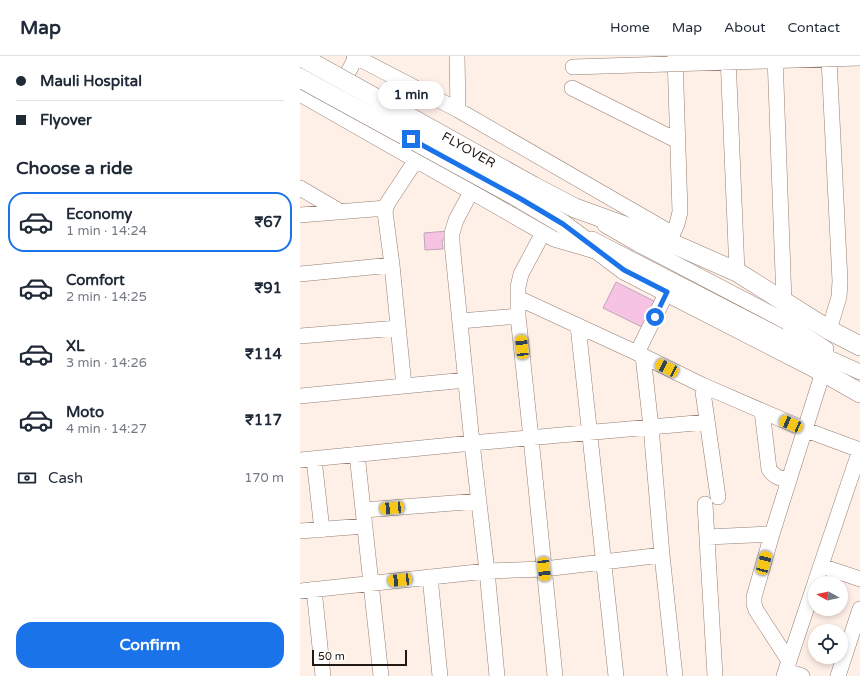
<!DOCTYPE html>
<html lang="en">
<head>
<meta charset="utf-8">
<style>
  body { margin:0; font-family:"Varela Round",sans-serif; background:#f6f6f7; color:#1f2937; height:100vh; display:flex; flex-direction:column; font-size:15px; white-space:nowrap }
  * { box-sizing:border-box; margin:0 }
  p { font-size:13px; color:#747a83 }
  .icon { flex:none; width:22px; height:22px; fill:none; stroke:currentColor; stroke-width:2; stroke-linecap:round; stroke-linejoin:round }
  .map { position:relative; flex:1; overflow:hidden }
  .details { display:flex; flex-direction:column; background:#fff; width:300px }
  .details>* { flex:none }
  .guide { display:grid; align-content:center; height:88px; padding:0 16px; background:#fff }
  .needle { width:26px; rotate:278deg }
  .buttons { position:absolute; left:508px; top:520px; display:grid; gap:8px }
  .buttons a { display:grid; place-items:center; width:40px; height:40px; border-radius:50%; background:#fff; box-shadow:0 2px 6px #0003; font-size:20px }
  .scale { position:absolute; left:12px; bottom:10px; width:95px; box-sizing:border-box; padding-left:4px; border:2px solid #211914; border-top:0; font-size:11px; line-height:14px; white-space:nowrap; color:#211914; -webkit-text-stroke:3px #fff; paint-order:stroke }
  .end { position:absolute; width:18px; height:18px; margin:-9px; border:5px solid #1a73e8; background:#fff; box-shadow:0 0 0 2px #fff }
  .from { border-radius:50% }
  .bubble { position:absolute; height:28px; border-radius:14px; background:#fff; box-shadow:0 2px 6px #0003; font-size:13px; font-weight:800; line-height:28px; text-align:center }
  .car { position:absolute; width:12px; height:24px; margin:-12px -6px; border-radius:5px; box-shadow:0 0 3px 1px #0007; background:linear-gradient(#f5c518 24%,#345 0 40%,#f5c518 0 76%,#345 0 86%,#f5c518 0) }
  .guide b { display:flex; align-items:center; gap:14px; height:38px; font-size:15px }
  .guide b+b { border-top:1px solid #e0e1e3 }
  .guide i { width:10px; height:10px; background:#1f2937 }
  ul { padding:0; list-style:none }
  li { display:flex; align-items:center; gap:12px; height:60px; margin:0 8px 6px; padding:0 8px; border:2px solid transparent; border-radius:16px }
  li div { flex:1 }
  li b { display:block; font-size:15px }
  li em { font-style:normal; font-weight:800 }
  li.active { border-color:#1a73e8 }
  li>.icon { width:36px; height:36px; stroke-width:1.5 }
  h2 { padding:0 16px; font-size:18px; line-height:48px }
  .pay { display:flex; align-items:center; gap:10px; height:44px; padding:0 16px; font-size:15px }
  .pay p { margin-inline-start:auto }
  .action { display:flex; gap:8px; margin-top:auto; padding:8px 16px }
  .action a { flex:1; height:46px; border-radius:16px; background:#1a73e8; color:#fff; font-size:16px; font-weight:800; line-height:46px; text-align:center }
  header { display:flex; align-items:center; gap:24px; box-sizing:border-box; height:56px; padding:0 20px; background:#fff; border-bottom:1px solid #e0e1e3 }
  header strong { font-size:19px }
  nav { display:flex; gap:22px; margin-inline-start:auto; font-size:14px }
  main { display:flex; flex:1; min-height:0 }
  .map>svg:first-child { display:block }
  .building { fill:#f7c3e4; stroke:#bea7b6 }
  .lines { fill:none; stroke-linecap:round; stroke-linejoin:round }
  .minor-casing { stroke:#957f73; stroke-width:16 }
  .major-casing { stroke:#957f73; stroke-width:20 }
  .minor { stroke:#fff; stroke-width:15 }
  .major { stroke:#fff; stroke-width:19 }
  .major-bridge-casing { stroke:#957f73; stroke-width:20; stroke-linecap:butt }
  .major-bridge { stroke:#fff; stroke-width:19 }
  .route { stroke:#1a73e8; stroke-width:5 }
  .labels { text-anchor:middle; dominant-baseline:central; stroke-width:3; stroke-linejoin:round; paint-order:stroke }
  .street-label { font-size:13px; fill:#211914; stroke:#fff }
</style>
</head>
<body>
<header>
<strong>Map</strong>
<nav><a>Home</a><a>Map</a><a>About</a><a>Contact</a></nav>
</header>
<main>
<section class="details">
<div class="guide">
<b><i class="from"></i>Mauli Hospital</b>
<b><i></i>Flyover</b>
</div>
<h2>Choose a ride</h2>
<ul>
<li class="active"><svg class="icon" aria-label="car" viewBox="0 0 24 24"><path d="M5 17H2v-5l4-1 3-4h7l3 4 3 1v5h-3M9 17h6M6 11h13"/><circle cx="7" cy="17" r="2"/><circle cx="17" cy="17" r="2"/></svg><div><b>Economy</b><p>1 min · 14:24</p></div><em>₹67</em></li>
<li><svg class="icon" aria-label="car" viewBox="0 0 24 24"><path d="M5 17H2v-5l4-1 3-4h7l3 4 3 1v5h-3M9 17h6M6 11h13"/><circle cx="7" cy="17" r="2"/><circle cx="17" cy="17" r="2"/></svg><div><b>Comfort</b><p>2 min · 14:25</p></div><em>₹91</em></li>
<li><svg class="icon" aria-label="car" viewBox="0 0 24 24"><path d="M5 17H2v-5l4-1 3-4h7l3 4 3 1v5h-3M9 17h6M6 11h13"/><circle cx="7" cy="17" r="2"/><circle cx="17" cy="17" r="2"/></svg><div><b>XL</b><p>3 min · 14:26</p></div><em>₹114</em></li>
<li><svg class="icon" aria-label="car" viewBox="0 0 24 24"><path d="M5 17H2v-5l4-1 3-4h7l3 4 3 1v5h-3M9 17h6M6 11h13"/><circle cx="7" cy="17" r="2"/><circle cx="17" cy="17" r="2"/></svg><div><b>Moto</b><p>4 min · 14:27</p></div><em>₹117</em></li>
</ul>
<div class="pay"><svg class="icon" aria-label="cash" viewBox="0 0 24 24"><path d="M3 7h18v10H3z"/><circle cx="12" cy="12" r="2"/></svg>Cash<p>170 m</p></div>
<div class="action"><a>Confirm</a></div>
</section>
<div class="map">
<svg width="560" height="620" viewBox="0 0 560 620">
  <rect width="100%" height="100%" fill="#feefe7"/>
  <!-- building -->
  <path class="building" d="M148,175V184H142L143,193L125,194L124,177Z
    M316,226L356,246L344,272L303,252Z"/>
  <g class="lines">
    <!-- minor casing -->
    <g class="minor-casing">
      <path id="minor" d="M54,0L158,54L373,178
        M157,0L158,54
        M428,0L437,216
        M475,0L484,245
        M529,3L540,225L539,241L529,274
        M273,11L560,2
        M272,32L378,85
        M39,34L56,1
        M0,38L254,183L295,195
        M0,132L41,156
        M171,136L156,164L152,177V187L172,387L187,515L197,620
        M0,159L86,152
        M305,169L338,188L485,265L526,293
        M243,177L221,218L218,231V260L231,382L255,620
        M292,183L478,279L560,316
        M369,186L377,168L380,156L375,0
        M0,218L92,209
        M218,242L337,297L402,329L506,374L560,394
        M160,265L218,260
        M278,270L316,620
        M0,280L98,272
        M337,297L367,236
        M343,300L351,371L362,499L375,620
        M402,329L418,441
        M104,330L92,209L85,156L87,148L116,104
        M0,340L166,324
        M462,355L469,413C474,421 480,422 489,425
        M57,398L81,620
        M14,403L22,474
        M0,404L172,387L407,366
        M405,448L415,620
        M64,454L179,445
        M0,475L65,470
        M407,481L472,478
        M521,510L560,523
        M130,521L140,620
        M515,527L560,394
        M14,533L23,620
        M0,535L187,515L244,513L362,499
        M489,605L456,554L454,548V541L472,478L523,316
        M486,615L502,620
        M484,620L515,527
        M538,620L560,553"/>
    </g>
    <!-- major casing -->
    <g class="major-casing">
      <path id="major" d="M233,130L275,152L369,186L437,216L529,274L560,290
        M221,143L263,168L324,214L523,316L560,337"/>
    </g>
    <!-- minor -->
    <use href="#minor" class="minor"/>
    <!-- major -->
    <use href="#major" class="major"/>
    <!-- major-bridge casing -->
    <g class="major-bridge-casing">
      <g id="major-bridge">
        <path id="s1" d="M0,0L233,130"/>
        <path d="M0,22L221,143"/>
      </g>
    </g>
    <!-- major-bridge -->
    <use href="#major-bridge" class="major-bridge"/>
  </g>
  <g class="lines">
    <!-- route -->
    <path class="route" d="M111,83L221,143L263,168L324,214L367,236L355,261"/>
  </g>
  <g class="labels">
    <!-- street labels -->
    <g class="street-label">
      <text stroke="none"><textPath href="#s1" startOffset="193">FLYOVER</textPath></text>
    </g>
  </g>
</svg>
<div class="buttons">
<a><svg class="needle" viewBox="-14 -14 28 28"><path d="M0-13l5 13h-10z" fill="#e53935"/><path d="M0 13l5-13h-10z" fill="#747a83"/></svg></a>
<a><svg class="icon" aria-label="locate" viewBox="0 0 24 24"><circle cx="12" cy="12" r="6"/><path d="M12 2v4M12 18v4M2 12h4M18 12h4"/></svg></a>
</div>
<div class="scale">50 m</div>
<i class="end from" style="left:355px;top:261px"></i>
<i class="end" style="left:111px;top:83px"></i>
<div class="bubble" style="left:78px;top:25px;width:66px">1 min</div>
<i class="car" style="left:222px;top:291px;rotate:354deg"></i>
<i class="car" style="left:367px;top:312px;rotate:296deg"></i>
<i class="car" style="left:491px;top:368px;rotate:293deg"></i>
<i class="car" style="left:92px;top:452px;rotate:265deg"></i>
<i class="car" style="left:464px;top:507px;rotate:15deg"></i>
<i class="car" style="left:244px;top:513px;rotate:174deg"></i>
<i class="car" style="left:100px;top:524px;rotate:264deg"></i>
</div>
</main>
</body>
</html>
